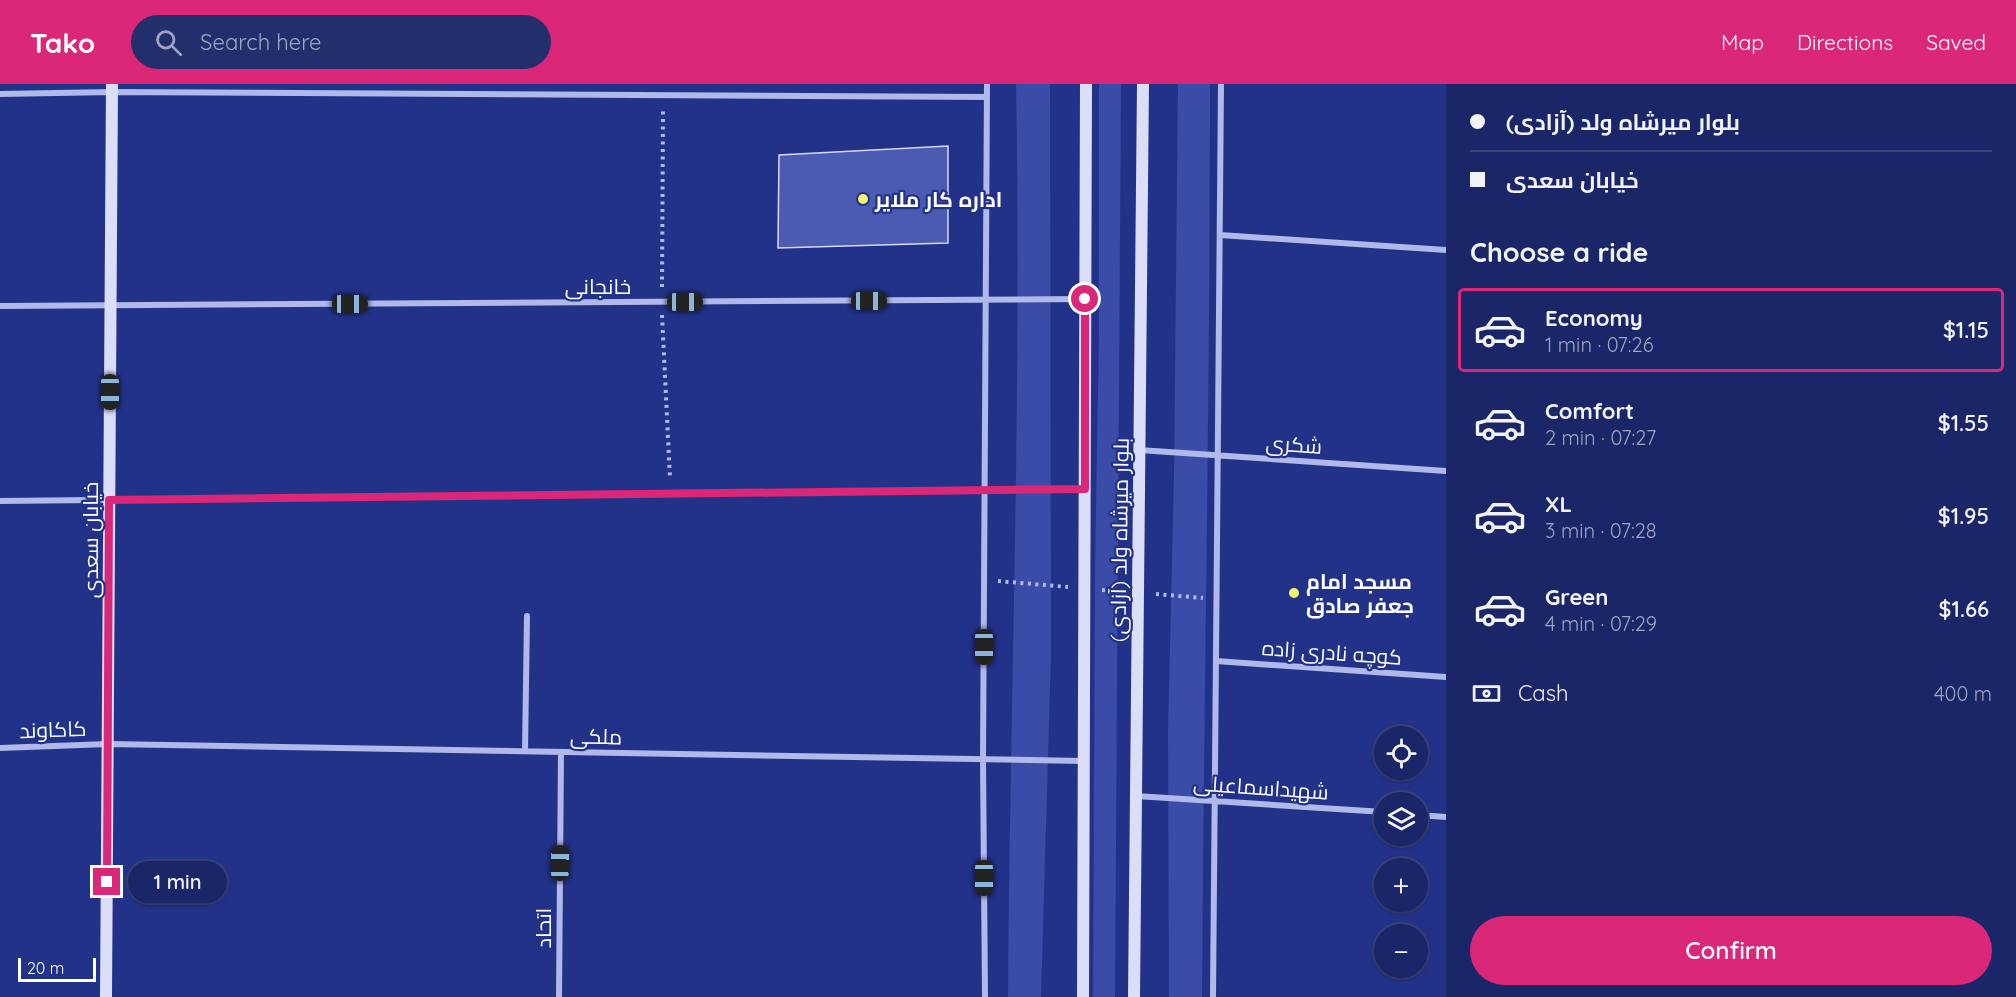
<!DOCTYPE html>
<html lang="en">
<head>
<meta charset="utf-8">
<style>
  body { margin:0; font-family:Quicksand,Cairo,sans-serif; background:#232e6d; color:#f1f3f6; height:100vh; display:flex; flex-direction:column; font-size:22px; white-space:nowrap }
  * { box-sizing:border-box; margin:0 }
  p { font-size:20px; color:#9fa5c0 }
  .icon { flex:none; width:33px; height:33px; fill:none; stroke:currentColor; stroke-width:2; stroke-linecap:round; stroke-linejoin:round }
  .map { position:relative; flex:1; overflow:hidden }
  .sheet { display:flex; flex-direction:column; background:#1a2667; width:570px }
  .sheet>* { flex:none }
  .top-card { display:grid; align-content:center; height:132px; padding:0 24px; background:#1a2667 }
  .fabs { position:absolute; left:1374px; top:642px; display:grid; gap:12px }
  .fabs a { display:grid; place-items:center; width:54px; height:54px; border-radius:50%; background:#1a2667; box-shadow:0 2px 4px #0004,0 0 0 2px #38437b; font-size:30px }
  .scale { position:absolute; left:18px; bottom:15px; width:78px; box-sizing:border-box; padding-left:6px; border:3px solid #fff; border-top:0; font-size:16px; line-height:21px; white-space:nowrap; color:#fff; -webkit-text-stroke:4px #233289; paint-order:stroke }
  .end { position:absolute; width:27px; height:27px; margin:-14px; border:8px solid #db2777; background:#fff; box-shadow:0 0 0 3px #fff }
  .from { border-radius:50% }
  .bubble { position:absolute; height:42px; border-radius:21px; background:#1a2667; box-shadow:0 2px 4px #0004,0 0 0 2px #38437b; font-size:20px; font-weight:600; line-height:42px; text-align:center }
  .car { position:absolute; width:18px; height:36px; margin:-18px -9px; border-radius:8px; box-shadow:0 0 4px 2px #0007; background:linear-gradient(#222 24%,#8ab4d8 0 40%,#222 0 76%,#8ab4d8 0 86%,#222 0) }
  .top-card b { display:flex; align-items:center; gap:21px; height:57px; font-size:22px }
  .top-card b+b { border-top:2px solid #38437b }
  .top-card i { width:15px; height:15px; background:#f1f3f6 }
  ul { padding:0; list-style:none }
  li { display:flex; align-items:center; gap:18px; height:84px; margin:0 12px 9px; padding:0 12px; border:3px solid transparent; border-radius:6px }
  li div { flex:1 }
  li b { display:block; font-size:22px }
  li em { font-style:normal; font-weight:600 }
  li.current { border-color:#db2777 }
  li>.icon { width:54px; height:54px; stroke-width:1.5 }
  h2 { padding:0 24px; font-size:27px; line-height:72px }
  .pay { display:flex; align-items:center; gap:15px; height:66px; padding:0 24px; font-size:22px }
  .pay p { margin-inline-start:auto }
  .button { display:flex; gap:12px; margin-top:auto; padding:12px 24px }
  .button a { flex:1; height:69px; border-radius:36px; background:#db2777; color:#fff; font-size:24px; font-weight:600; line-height:69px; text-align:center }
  header { display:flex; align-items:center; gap:36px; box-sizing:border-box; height:84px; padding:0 30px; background:#db2777; color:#fff }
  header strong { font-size:28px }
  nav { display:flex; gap:33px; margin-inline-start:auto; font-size:21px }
  .search { width:420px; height:54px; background:#232e6d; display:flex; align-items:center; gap:15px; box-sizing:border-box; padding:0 21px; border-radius:33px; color:#9fa5c0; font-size:22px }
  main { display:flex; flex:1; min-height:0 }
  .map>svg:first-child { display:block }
  .green { fill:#3a4ba8 }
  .building { fill:#4b5bb1; stroke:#d4d9f7; stroke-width:1.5 }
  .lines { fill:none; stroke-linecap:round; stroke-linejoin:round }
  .path { stroke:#afb9ea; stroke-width:4; stroke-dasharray:3 4.5; stroke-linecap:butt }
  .street { stroke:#afb9ea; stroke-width:6 }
  .secondary { stroke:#dadef8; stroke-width:12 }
  .route { stroke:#db2777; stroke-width:8 }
  .poi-dot { fill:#f4f572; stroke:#233289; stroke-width:2 }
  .labels { text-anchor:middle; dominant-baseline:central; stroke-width:4.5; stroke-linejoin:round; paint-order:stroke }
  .poi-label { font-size:21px; font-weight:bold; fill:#fff; stroke:#233289; text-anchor:start }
  .street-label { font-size:21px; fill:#fff; stroke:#233289 }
</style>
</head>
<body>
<header>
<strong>Tako</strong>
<div class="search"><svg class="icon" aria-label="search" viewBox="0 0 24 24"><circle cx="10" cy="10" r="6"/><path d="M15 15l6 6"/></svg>Search here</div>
<nav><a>Map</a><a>Directions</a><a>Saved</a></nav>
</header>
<main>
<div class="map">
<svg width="1446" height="913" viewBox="0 0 1446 913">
  <rect width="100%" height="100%" fill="#233289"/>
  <!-- green -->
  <path class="green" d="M1016,0H1050L1051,570L1041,913H1008C1010,609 1022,304 1016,0Z
    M1099,0H1121L1115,913H1093L1095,482L1099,249Z
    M1178,0H1210C1210,304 1204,609 1202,913H1169L1168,647L1174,392Z"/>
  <!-- building -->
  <path class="building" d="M948,62V159L778,164L779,71Z"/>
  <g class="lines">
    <!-- path -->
    <path class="path" d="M662,203L663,27
      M662,231L670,394
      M998,497L1068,503
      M1102,506L1119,507
      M1156,510L1203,514"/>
    <!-- street -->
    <path class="street" d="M0,10L112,8L987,13
      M1220,151L1446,166
      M0,222L1085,215
      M1139,366L1446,387
      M0,417L1085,405
      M1216,577L1446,593
      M0,664L108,660L1083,677
      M525,667L527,532
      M1136,712L1384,728
      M1418,731L1446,733
      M559,913L561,668
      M985,913L983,675L987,0
      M1213,913L1221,0"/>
    <!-- secondary -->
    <path class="secondary" d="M106,913L112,0
      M1083,913L1086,0
      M1134,913L1143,0"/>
  </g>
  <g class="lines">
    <!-- route -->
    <path class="route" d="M107,798L109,416L1085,405V215"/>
  </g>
  <!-- markers -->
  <g class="poi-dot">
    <circle cx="863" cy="115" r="6"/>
    <circle cx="1294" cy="509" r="6"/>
  </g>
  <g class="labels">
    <!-- poi labels -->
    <g class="poi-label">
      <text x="875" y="115">اداره کار ملایر</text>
      <text x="1306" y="497">مسجد امام<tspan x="1306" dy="24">جعفر صادق</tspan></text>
    </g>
    <!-- street labels -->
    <g class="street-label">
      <text x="598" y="202">خانجانی</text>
      <text transform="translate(1294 360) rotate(4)">شکری</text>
      <text transform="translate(90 456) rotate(-90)">خیابان سعدی</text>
      <text transform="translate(1119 456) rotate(-89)">بلوار میرشاه ولد (آزادی)</text>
      <text transform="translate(1332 568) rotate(4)">کوچه نادری زاده</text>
      <text transform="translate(53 645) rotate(-2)">کاکاوند</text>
      <text transform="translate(596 652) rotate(1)">ملکی</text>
      <text transform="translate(1261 703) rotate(4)">شهیداسماعیلی</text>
      <text transform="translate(543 844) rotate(-90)">اتحاد</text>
    </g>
  </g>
</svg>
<div class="fabs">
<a><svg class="icon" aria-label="locate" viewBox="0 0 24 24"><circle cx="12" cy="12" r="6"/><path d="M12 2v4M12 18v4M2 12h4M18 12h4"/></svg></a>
<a><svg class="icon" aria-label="layers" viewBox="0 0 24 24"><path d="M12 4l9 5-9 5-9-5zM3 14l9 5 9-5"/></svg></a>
<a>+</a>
<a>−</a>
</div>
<div class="scale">20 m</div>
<i class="end from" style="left:1085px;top:215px"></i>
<i class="end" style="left:107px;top:798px"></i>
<div class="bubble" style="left:128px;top:777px;width:99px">1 min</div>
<i class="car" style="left:869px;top:217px;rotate:90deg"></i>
<i class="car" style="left:685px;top:218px;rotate:90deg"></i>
<i class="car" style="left:350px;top:220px;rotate:90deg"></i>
<i class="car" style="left:110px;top:308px;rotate:180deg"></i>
<i class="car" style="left:984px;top:563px;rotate:180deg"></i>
<i class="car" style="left:560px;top:779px;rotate:1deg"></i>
<i class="car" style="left:984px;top:794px;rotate:180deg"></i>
</div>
<section class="sheet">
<div class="top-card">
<b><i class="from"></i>بلوار میرشاه ولد (آزادی)</b>
<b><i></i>خیابان سعدی</b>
</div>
<h2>Choose a ride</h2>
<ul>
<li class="current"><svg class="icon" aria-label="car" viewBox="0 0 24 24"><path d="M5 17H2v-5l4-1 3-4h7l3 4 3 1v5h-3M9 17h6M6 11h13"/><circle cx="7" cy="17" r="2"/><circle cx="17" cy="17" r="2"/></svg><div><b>Economy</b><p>1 min · 07:26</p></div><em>$1.15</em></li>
<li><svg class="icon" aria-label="car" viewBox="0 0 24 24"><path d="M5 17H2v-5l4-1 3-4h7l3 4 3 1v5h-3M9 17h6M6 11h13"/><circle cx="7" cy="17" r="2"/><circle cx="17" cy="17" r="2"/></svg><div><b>Comfort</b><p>2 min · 07:27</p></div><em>$1.55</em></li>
<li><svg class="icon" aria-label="car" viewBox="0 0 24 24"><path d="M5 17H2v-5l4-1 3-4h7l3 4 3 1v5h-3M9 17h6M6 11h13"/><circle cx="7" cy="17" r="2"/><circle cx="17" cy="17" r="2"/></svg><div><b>XL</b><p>3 min · 07:28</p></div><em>$1.95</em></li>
<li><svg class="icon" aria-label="car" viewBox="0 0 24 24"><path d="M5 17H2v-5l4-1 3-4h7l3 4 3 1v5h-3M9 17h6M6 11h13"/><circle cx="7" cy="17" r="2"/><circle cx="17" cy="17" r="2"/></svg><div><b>Green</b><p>4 min · 07:29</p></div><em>$1.66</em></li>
</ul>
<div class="pay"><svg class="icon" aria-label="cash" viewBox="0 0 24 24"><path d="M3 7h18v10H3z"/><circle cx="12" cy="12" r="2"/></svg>Cash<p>400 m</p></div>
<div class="button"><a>Confirm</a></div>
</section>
</main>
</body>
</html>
